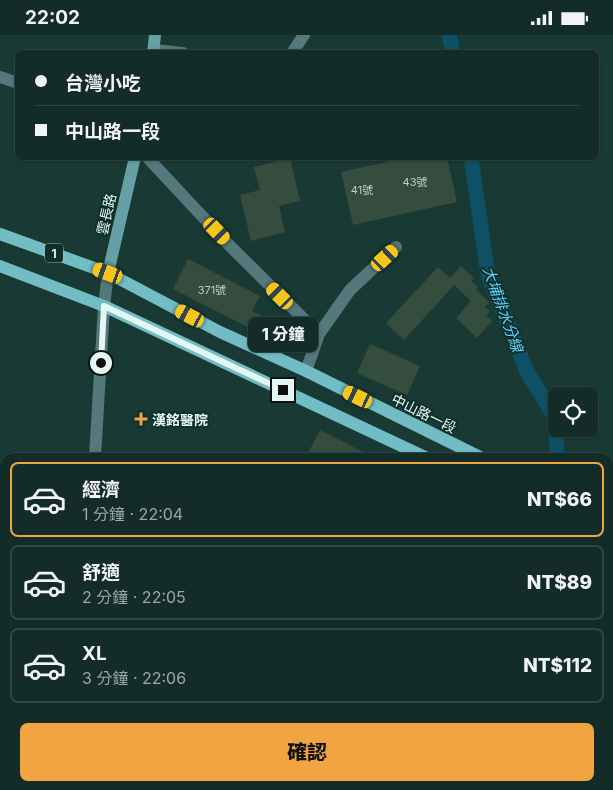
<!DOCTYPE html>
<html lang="zh-TW">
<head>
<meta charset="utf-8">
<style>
  body { margin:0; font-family:Inter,"Noto Sans TC",sans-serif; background:#1c342f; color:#f1f3f6; height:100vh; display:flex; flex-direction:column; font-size:19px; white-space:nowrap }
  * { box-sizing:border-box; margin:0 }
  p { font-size:16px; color:#9da7a7 }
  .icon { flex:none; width:28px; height:28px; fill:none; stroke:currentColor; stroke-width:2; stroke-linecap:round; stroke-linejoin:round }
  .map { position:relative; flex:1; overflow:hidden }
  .panel { position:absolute; left:0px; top:418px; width:614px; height:338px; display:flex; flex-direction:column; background:#132c27; border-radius:15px 15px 0 0; box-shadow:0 1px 4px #0004,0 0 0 1px #324844 }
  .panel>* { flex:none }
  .hud { position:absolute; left:15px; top:15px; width:584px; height:110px; border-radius:8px; box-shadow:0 1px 4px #0004,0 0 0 1px #324844; display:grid; align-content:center; height:110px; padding:0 20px; background:#132c27 }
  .fabs { position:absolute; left:548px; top:352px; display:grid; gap:10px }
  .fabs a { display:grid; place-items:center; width:50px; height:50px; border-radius:8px; background:#132c27; box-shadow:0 1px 4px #0004,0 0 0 1px #324844; font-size:25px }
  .end { position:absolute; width:22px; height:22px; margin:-11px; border:6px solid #e5f7f3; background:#111; box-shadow:0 0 0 2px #111 }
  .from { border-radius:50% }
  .bubble { position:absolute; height:35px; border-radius:8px; background:#132c27; box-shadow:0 1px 4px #0004,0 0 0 1px #324844; font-size:16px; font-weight:800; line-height:35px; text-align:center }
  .car { position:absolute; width:15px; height:30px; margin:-15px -8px; border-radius:6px; box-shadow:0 0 4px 1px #0007; background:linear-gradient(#f5c518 24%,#345 0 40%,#f5c518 0 76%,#345 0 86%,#f5c518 0) }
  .hud b { display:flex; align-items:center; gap:18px; height:48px; font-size:19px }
  .hud b+b { border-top:1px solid #324844 }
  .hud i { width:12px; height:12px; background:#f1f3f6 }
  ul { padding:9px 0 0; list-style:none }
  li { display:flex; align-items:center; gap:15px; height:75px; margin:0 10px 8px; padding:0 10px; border:2px solid #324844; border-radius:8px }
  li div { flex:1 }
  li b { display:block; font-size:19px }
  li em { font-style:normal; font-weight:800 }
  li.current { border-color:#f3a442 }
  li>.icon { width:45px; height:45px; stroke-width:1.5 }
  .action { display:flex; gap:10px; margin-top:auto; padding:10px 20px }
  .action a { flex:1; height:58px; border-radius:8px; background:#f3a442; color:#111; font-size:20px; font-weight:800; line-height:58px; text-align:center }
  .status { display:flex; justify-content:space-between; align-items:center; height:35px; padding:0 25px; background:#132c27; direction:ltr }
  .status svg { height:14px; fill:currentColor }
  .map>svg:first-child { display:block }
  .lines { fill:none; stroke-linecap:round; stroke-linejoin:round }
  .canal { stroke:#0e5065; stroke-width:15 }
  .building { fill:#344d3e }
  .street { stroke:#55787c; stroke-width:12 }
  .secondary { stroke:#669fa5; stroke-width:12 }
  .primary { stroke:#72bdc4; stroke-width:12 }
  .route { stroke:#e5f7f3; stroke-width:6 }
  .poi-dot { fill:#f3a442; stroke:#0e2f2a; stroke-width:2 }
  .labels { text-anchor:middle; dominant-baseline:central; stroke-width:4; stroke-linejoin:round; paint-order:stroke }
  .number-label { font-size:11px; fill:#b9ccc6 }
  .shield { fill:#0e2f2a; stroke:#a4bbb7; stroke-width:1 }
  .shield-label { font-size:12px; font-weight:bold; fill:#e5f7f3 }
  .street-label { font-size:14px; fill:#e5f7f3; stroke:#0e2f2a }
  .poi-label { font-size:14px; font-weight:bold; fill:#e5f7f3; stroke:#0e2f2a; text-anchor:start }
  .water-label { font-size:15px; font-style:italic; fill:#5fd1fc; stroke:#0e2f2a }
</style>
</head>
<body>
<div class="status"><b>22:02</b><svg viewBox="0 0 49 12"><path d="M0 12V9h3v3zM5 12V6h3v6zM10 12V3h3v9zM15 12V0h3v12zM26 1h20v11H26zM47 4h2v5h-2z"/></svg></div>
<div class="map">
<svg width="613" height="755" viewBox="0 0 613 755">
  <rect width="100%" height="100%" fill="#193a34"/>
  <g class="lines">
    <!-- canal -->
    <path class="canal" d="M449,0L453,18
      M471,122L488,240L527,337L556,384V387
      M556,394L557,421"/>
  </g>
  <!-- building -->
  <path class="building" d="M410,122H447L457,167L353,190L341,137Z
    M290,123L300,166L279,171L285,197L251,206L240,160L260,155L254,132Z
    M188,224L260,261L252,276L260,280L262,284V289L254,295L173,254Z
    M461,231L474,243L471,246L478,252L476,255L489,267L485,272L490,276L486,280L492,286L477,303L456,283L471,266L454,250L404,305L386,288L438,232L450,243Z
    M370,309L420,331L407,360L357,338Z
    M320,395L373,422H306Z"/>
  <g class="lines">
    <!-- street -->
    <path class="street" d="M154,15L183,18
      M292,18L304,0
      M0,42L18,48
      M147,122L229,210L319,299
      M306,336L319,299L350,255L396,212
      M95,422L104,271L108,238
      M0,661L5,662
      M535,750V755
      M65,755V750
      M366,755V750"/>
    <!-- secondary -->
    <path class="secondary" d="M153,18L155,0
      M108,238L135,122"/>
    <!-- primary -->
    <path class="primary" d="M0,199L108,238L220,297L306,336L480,422
      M0,231L104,271L425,422
      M609,484L613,486
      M609,513L613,515"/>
  </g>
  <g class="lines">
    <!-- route -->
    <path class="route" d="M101,328L104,271L283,355"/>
  </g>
  <!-- markers -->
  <path class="poi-dot" d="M138.5 376.5h5v5h5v5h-5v5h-5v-5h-5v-5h5z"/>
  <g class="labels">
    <!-- number labels -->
    <g class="number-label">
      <text x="415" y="147">43號</text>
      <text x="362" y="155">41號</text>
      <text x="212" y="255">371號</text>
    </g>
    <!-- shield labels -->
    <rect class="shield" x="45" y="208.5" width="18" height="19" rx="4"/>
    <g class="shield-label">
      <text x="54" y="218">1</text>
    </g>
    <!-- street labels -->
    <g class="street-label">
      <text transform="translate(106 179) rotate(-77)">雲長路</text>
      <text transform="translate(424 378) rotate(26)">中山路一段</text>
    </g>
    <!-- poi labels -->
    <g class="poi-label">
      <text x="152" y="384">漢銘醫院</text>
    </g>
    <!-- water labels -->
    <g class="water-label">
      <text transform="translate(503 274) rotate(70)">大埔排水分線</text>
    </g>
  </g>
</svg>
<div class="fabs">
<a><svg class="icon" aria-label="locate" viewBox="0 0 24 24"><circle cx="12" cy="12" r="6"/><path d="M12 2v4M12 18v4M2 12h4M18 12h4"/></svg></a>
</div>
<i class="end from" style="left:101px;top:328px"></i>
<i class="end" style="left:283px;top:355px"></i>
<div class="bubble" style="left:248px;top:282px;width:70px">1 分鐘</div>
<i class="car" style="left:217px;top:196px;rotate:136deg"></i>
<i class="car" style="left:385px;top:223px;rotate:47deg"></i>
<i class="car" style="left:108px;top:238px;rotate:290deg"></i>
<i class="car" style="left:280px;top:261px;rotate:315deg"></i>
<i class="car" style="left:190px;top:281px;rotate:298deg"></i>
<i class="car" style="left:358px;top:362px;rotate:296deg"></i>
<div class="hud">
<b><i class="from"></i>台灣小吃</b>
<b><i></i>中山路一段</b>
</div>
<section class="panel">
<ul>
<li class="current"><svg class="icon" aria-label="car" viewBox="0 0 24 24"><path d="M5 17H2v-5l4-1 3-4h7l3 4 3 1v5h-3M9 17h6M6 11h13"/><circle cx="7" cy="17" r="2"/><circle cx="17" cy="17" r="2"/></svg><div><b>經濟</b><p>1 分鐘 · 22:04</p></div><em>NT$66</em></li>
<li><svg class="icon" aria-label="car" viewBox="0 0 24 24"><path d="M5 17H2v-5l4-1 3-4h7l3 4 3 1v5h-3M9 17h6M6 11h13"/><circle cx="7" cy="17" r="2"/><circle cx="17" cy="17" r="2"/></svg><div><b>舒適</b><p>2 分鐘 · 22:05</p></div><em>NT$89</em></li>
<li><svg class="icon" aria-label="car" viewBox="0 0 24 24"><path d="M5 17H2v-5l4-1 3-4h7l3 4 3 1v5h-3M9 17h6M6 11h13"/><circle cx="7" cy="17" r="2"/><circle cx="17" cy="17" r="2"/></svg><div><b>XL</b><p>3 分鐘 · 22:06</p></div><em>NT$112</em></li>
</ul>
<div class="action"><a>確認</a></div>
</section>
</div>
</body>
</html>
